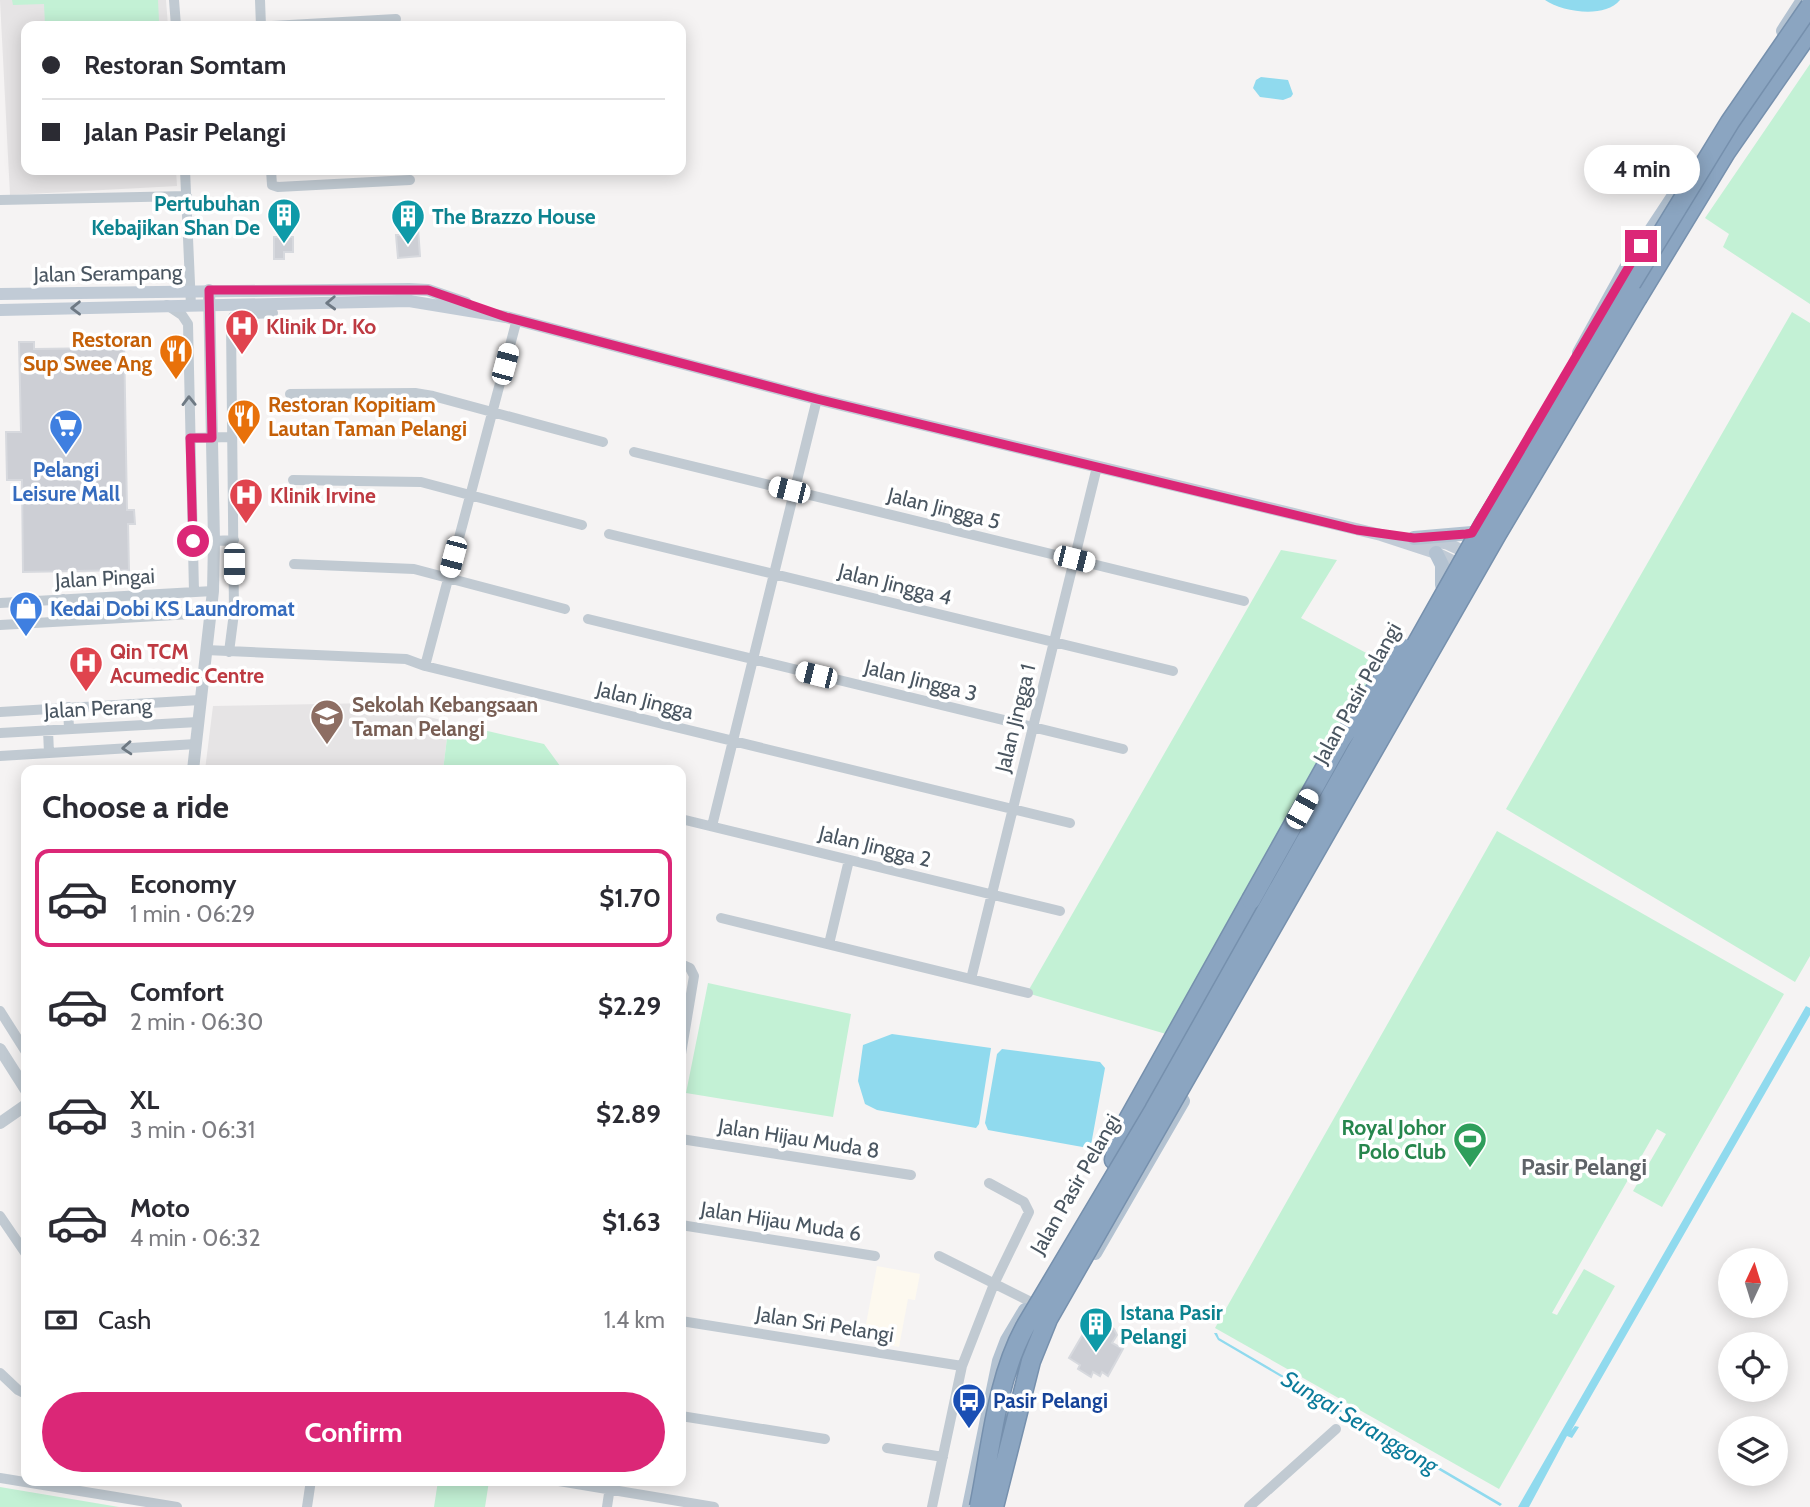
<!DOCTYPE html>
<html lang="en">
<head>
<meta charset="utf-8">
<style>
  body { margin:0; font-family:Cabin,sans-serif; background:#f2f2f3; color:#2b2b33; height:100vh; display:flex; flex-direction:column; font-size:26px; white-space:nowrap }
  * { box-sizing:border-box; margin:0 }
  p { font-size:23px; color:#7c7c81 }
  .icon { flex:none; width:38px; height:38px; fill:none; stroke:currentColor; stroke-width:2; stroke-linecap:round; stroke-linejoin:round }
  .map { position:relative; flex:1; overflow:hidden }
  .details { position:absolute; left:21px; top:765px; width:665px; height:721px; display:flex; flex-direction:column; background:#fff; border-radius:14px; box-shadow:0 4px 18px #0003 }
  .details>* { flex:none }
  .guide { position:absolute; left:21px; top:21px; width:665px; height:154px; border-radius:14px; box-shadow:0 4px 18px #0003; display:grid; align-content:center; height:154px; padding:0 21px; background:#fff }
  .needle { width:46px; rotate:4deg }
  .buttons { position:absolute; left:1718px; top:1248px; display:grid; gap:14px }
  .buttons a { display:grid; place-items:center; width:70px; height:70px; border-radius:50%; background:#fff; box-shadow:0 4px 18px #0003; font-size:35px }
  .end { position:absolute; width:32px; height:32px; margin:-16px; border:9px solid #db2777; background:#fff; box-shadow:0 0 0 4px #fff }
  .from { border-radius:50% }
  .bubble { position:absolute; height:49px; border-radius:24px; background:#fff; box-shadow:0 4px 18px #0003; font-size:23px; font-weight:700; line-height:49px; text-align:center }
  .car { position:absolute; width:21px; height:42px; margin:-21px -10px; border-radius:9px; box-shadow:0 0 5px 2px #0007; background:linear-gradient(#fff 24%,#345 0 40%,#fff 0 76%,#345 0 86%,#fff 0) }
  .guide b { display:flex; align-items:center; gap:24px; height:66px; font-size:26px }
  .guide b+b { border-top:2px solid #e1e1e2 }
  .guide i { width:18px; height:18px; background:#2b2b33 }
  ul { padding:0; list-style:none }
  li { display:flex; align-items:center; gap:21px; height:98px; margin:0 14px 10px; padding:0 7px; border:4px solid transparent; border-radius:14px }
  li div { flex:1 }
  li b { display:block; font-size:26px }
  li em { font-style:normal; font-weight:700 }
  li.on { border-color:#db2777 }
  li>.icon { width:63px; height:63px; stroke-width:1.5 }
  h2 { padding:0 21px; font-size:32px; line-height:84px }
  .pay { display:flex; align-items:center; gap:18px; height:77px; padding:0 21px; font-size:26px }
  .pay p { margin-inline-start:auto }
  .primary-button { display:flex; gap:14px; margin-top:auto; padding:14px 21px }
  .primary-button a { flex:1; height:80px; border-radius:42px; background:#db2777; color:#fff; font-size:28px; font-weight:700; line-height:80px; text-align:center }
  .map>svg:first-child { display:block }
  .commercial { fill:#fdf9ef }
  .education { fill:#e6e4e5 }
  .green { fill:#c3f1d5 }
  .water { fill:#90daee }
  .building { fill:#cdcfd5; stroke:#d7d9de; stroke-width:2 }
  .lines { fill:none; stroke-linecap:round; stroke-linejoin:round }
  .motorway-casing { stroke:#7690ad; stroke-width:21 }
  .minor { stroke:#c1cad2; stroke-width:10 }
  .tertiary { stroke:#c1cad2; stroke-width:12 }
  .secondary { stroke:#c1cbd6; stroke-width:12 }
  .primary { stroke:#b3c2d1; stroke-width:14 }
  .motorway { stroke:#8ba5c1; stroke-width:18 }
  .motorway-bridge-casing { stroke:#7690ad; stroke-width:21; stroke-linecap:butt }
  .motorway-bridge { stroke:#8ba5c1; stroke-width:18 }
  .oneway { stroke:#6e7984 }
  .oneway2 { stroke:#6e7983 }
  .route { stroke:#db2777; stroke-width:9 }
  .labels { text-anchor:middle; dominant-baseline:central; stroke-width:7; stroke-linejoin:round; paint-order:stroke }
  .culture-label { font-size:21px; font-weight:bold; fill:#0d838f; stroke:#fff; text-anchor:start }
  .street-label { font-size:21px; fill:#4a5661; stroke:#fff }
  .health-label { font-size:21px; font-weight:bold; fill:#be3a42; stroke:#fff; text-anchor:start }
  .food-label { font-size:21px; font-weight:bold; fill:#c56008; stroke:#fff; text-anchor:end }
  .shop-label { font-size:21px; font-weight:bold; fill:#366cbe; stroke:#fff }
  .education-label { font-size:21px; font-weight:bold; fill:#785e54; stroke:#fff; text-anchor:start }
  .leisure-label { font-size:21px; font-weight:bold; fill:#27864d; stroke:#fff; text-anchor:end }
  .transit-label { font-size:21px; font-weight:bold; fill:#164399; stroke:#fff; text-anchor:start }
  .neighbourhood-label { font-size:23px; font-weight:bold; fill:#5f6368; stroke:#fff }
  .water-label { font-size:23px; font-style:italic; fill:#0c7c9b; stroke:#fff }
</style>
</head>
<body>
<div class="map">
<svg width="1810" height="1507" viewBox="0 0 1810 1507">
  <rect width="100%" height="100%" fill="#f5f3f3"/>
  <!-- commercial -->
  <path class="commercial" d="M877,1266L920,1274L915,1300L908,1299L899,1347L863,1340Z"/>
  <!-- education -->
  <path class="education" d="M0,0H166L168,26H26V170H176L177,186L10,195Z
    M374,703L449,722L443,770H205L213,706Z"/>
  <!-- green -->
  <path class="green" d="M12,0H158L159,21L45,25L44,4L13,5Z
    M1810,64V304L1723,247L1729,234L1705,218Z
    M1792,312L1810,323V956L1795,982L1506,809Z
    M1281,550L1337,560L1301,618L1385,663L1304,793L1166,1034L1027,993Z
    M449,722L544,744L563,770H443Z
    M1497,831L1784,994L1662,1207L1633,1191L1666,1134L1657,1129L1552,1313L1557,1315L1584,1269L1615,1286L1499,1489L1215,1328Z
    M708,983L851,1014L833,1117L686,1093Z
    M438,1481H489L485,1507H434Z
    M0,1487L119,1507H0Z"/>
  <!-- water -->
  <path class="water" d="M1545,0H1620C1604,19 1563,12 1545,0Z
    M1261,77L1288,80L1293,94L1291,97L1283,100L1260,97L1253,88L1256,80Z
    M1806,1006L1810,1008V1015L1571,1431L1575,1426L1579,1427L1572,1438L1567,1436L1529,1507H1518Z
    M892,1034L991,1048L979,1124L976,1128L877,1110L865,1104L858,1081L863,1045Z
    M1002,1049L1100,1062L1105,1068L1091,1145L1088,1148L988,1130L985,1123L997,1054Z
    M1214,1333H1217L1219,1338L1502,1504L1500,1506L1218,1340Z"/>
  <!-- building -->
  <path class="building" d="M418,228L420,256L398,258L396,235H402V229Z
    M274,237H293V252H284V259H274Z
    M124,338L127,510H134L135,524H128L129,570L23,572L22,480H7L6,432H21L19,342H34V349L107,348L106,339Z
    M1106,1325L1114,1329L1117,1335L1112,1343L1123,1349L1108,1376L1102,1372L1100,1376L1093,1372L1091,1377L1078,1369L1080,1365L1069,1358L1083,1334Z"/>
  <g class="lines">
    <!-- motorway casing -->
    <g class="motorway-casing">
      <path id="motorway" d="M1638,297L1726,152L1810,31
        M1114,1160L1119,1136L1251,900"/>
    </g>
    <!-- minor -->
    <path class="minor" d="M174,0L176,26
      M260,0L261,26
      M272,26L396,19
      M185,170L191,306
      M271,170L272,185L278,187L410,180
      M0,200L187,196
      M167,305L182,315L188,324L194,592
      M290,394L415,393L433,396L603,442
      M190,438L232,437
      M634,452L1244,601
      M293,480L421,482L582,525
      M609,534L1173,671
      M214,541L234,540
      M294,564L414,569L565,609
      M63,599L64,621
      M0,603L213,591
      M588,619L1123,749
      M0,625L210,613
      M206,650L406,659L425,666L1070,823
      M229,652L234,613L231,322L233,317L238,315L273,313
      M425,666L517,319
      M68,707L69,729
      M0,712L200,700
      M48,730L49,753
      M0,733L198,722
      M0,756L196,744
      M681,819L1060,911
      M712,826L817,399
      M721,918L1028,993
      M829,944L849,860
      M681,964L690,968L694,976L681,1054
      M971,979L1097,467
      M0,1011L26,1052
      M681,1139L911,1175
      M0,1216L26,1254
      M681,1225L875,1256
      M939,1256L1041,1307
      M681,1321L962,1366
      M0,1373L18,1390L26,1394
      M681,1416L825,1439
      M887,1448L943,1457
      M0,1478L177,1507
      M553,1480L714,1507
      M307,1507L311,1480
      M607,1507L611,1480
      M932,1507L962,1366L994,1284L1029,1212L1024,1202L989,1183
      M1249,1507L1336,1429"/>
    <!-- tertiary -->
    <path class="tertiary" d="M193,770L213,591L214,541L209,290
      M0,1049L26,1090
      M0,1123L26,1105"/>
    <!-- secondary -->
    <path class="secondary" d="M0,294L409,289L428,290L466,303
      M0,310L409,301L506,317L817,399L1381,535L1436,553L1467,568
      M1425,539L1448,544L1474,556"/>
    <!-- primary -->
    <path class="primary" d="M1783,31L1803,0
      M1579,353L1626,268L1694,165
      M1414,538L1472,533
      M1436,553L1442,565V585
      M1153,1093L1191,1026
      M1095,1253L1183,1101
      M969,1507L999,1361L1007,1340L1025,1310"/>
    <!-- motorway -->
    <use href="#motorway" class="motorway"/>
    <!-- motorway-bridge casing -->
    <g class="motorway-bridge-casing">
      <path id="motorway-bridge" d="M1251,900L1340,741L1404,648
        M979,1507C991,1449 996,1380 1025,1327L1154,1110L1484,524L1730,122L1810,6
        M994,1507L1031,1361L1048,1319L1497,534L1638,297"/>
    </g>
    <!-- motorway-bridge -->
    <use href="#motorway-bridge" class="motorway-bridge"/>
  </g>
  <!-- one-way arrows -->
  <defs><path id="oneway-chevron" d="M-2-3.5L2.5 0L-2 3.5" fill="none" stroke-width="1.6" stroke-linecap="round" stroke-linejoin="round" transform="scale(1.75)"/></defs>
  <g class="oneway">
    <use href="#oneway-chevron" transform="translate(331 303) rotate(178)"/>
    <use href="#oneway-chevron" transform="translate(76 308) rotate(179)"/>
  </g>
  <g class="oneway2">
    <use href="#oneway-chevron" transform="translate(189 401) rotate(-91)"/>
    <use href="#oneway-chevron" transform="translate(127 748) rotate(176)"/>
  </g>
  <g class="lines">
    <!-- route -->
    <path class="route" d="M193,541L190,438H212L209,290H428L506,317L817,399L1357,530L1414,538L1466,534L1472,533L1641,246"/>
  </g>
  <!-- icons -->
  <defs>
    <g id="building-pin" transform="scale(1.75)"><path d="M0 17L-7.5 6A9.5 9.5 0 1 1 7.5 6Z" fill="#0f9aa8" stroke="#fff"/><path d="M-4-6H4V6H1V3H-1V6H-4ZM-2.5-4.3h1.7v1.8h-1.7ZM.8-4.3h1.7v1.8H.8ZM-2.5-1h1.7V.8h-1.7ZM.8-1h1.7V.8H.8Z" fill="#fff"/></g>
    <g id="hospital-pin" transform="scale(1.75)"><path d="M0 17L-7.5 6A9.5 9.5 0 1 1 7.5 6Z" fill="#e0444e" stroke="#fff"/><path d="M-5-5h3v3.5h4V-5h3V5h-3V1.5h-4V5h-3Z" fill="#fff"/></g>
    <g id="restaurant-pin" transform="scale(1.75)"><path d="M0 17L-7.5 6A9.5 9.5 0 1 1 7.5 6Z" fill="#e8710a" stroke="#fff"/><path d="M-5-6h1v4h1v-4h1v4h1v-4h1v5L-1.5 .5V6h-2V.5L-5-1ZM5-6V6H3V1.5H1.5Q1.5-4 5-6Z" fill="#fff"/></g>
    <g id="supermarket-pin" transform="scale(1.75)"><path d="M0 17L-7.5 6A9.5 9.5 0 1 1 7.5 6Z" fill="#3f7fe0" stroke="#fff"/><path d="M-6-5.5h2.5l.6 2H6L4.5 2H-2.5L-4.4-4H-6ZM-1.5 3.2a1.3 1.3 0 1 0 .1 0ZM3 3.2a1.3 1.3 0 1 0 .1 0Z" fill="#fff"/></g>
    <g id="shop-pin" transform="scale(1.75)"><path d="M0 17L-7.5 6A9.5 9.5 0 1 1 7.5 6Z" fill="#3f7fe0" stroke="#fff"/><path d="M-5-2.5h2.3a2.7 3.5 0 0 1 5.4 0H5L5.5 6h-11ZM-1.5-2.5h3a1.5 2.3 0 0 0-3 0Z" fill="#fff"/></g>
    <g id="school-pin" transform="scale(1.75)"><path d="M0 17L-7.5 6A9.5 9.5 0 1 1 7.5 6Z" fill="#8d6e63" stroke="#fff"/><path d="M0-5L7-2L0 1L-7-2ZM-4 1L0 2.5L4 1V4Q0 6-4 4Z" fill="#fff"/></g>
    <g id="stadium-pin" transform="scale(1.75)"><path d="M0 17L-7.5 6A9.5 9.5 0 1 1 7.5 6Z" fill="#2e9e5b" stroke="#fff"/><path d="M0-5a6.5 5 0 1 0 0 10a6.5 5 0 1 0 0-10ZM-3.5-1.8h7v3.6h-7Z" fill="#fff"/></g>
    <g id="bus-pin" transform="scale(1.75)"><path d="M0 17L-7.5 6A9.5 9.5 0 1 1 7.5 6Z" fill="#1a4fb4" stroke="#fff"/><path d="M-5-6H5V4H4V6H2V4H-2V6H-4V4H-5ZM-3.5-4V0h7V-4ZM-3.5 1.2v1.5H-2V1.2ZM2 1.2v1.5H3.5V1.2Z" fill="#fff"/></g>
  </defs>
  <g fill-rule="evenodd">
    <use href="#building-pin" x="284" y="215"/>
    <use href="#building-pin" x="408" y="216"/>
    <use href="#hospital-pin" x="242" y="326"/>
    <use href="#restaurant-pin" x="176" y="351"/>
    <use href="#restaurant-pin" x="244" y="416"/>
    <use href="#supermarket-pin" x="66" y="426"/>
    <use href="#hospital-pin" x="246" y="495"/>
    <use href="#shop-pin" x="26" y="608"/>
    <use href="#hospital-pin" x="86" y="663"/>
    <use href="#school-pin" x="327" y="716"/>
    <use href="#stadium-pin" x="1470" y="1139"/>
    <use href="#building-pin" x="1096" y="1324"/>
    <use href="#bus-pin" x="969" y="1400"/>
  </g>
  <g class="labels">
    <!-- culture labels -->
    <g class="culture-label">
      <text x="260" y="203" text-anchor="end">Pertubuhan<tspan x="260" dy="24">Kebajikan Shan De</tspan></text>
      <text x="432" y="216">The Brazzo House</text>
      <text x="1120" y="1312">Istana Pasir<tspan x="1120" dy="24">Pelangi</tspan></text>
    </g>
    <!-- street labels -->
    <g class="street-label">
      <text transform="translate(108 273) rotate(-1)">Jalan Serampang</text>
      <text transform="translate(944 508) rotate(14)">Jalan Jingga 5</text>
      <text transform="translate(105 578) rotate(-3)">Jalan Pingai</text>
      <text transform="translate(895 584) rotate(14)">Jalan Jingga 4</text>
      <text transform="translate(921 680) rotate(14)">Jalan Jingga 3</text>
      <text transform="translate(1357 693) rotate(-61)">Jalan Pasir Pelangi</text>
      <text transform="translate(645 700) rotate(14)">Jalan Jingga</text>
      <text transform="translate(98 708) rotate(-3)">Jalan Perang</text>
      <text transform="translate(1015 718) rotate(-76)">Jalan Jingga 1</text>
      <text transform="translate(875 846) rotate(14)">Jalan Jingga 2</text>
      <text transform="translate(799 1138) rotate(9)">Jalan Hijau Muda 8</text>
      <text transform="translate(1075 1184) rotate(-60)">Jalan Pasir Pelangi</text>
      <text transform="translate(781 1221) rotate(9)">Jalan Hijau Muda 6</text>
      <text transform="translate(825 1324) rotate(9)">Jalan Sri Pelangi</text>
    </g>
    <!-- health labels -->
    <g class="health-label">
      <text x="266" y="326">Klinik Dr. Ko</text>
      <text x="270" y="495">Klinik Irvine</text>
      <text x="110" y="651">Qin TCM<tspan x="110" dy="24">Acumedic Centre</tspan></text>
    </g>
    <!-- food labels -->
    <g class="food-label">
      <text x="152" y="339">Restoran<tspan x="152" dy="24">Sup Swee Ang</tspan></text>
      <text x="268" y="404" text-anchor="start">Restoran Kopitiam<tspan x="268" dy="24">Lautan Taman Pelangi</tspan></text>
    </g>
    <!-- shop labels -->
    <g class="shop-label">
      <text x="66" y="469">Pelangi<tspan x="66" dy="24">Leisure Mall</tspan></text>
      <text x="50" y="608" text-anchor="start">Kedai Dobi KS Laundromat</text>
    </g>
    <!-- education labels -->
    <g class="education-label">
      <text x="352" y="704">Sekolah Kebangsaan<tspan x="352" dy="24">Taman Pelangi</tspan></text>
    </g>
    <!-- leisure labels -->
    <g class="leisure-label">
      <text x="1446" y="1127">Royal Johor<tspan x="1446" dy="24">Polo Club</tspan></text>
    </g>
    <!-- transit labels -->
    <g class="transit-label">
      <text x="993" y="1400">Pasir Pelangi</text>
    </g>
    <!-- neighbourhood labels -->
    <g class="neighbourhood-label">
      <text x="1584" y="1167">Pasir Pelangi</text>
    </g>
    <!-- water labels -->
    <g class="water-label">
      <text transform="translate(1360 1422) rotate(31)">Sungai Seranggong</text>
    </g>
  </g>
</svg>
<div class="buttons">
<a><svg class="needle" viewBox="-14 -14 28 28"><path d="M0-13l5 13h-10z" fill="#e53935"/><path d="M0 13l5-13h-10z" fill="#7c7c81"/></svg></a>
<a><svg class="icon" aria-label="locate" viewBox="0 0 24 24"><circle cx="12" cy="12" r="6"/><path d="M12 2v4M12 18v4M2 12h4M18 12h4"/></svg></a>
<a><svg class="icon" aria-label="layers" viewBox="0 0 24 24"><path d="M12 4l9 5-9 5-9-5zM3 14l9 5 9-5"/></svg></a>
</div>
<i class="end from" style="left:193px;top:541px"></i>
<i class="end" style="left:1641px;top:246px"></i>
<div class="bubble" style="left:1584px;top:145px;width:116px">4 min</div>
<i class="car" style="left:505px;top:364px;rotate:15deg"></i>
<i class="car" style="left:789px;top:490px;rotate:284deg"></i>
<i class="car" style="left:453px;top:557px;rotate:195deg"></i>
<i class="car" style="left:1074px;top:559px;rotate:104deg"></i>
<i class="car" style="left:234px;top:564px;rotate:180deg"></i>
<i class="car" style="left:816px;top:675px;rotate:284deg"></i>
<i class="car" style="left:1302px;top:809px;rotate:29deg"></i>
<div class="guide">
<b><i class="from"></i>Restoran Somtam</b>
<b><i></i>Jalan Pasir Pelangi</b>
</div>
<section class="details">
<h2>Choose a ride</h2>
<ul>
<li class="on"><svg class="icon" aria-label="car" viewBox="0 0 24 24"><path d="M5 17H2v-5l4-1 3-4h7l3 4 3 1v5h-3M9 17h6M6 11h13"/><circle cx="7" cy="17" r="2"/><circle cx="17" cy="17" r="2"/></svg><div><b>Economy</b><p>1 min · 06:29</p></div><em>$1.70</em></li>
<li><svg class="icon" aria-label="car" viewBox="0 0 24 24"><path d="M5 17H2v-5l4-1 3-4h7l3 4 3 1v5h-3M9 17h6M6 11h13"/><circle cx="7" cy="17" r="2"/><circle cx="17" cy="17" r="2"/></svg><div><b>Comfort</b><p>2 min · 06:30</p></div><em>$2.29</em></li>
<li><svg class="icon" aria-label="car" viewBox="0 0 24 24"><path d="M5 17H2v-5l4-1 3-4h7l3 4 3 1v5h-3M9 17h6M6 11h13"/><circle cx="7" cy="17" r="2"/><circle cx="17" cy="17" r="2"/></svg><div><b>XL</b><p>3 min · 06:31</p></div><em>$2.89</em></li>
<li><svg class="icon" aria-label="car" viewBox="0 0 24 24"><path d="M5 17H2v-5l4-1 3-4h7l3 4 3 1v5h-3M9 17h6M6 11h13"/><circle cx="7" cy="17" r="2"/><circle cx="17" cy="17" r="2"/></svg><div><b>Moto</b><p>4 min · 06:32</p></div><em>$1.63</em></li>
</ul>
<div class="pay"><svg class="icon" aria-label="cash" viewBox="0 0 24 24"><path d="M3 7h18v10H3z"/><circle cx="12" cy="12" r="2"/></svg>Cash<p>1.4 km</p></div>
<div class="primary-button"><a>Confirm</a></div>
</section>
</div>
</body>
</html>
